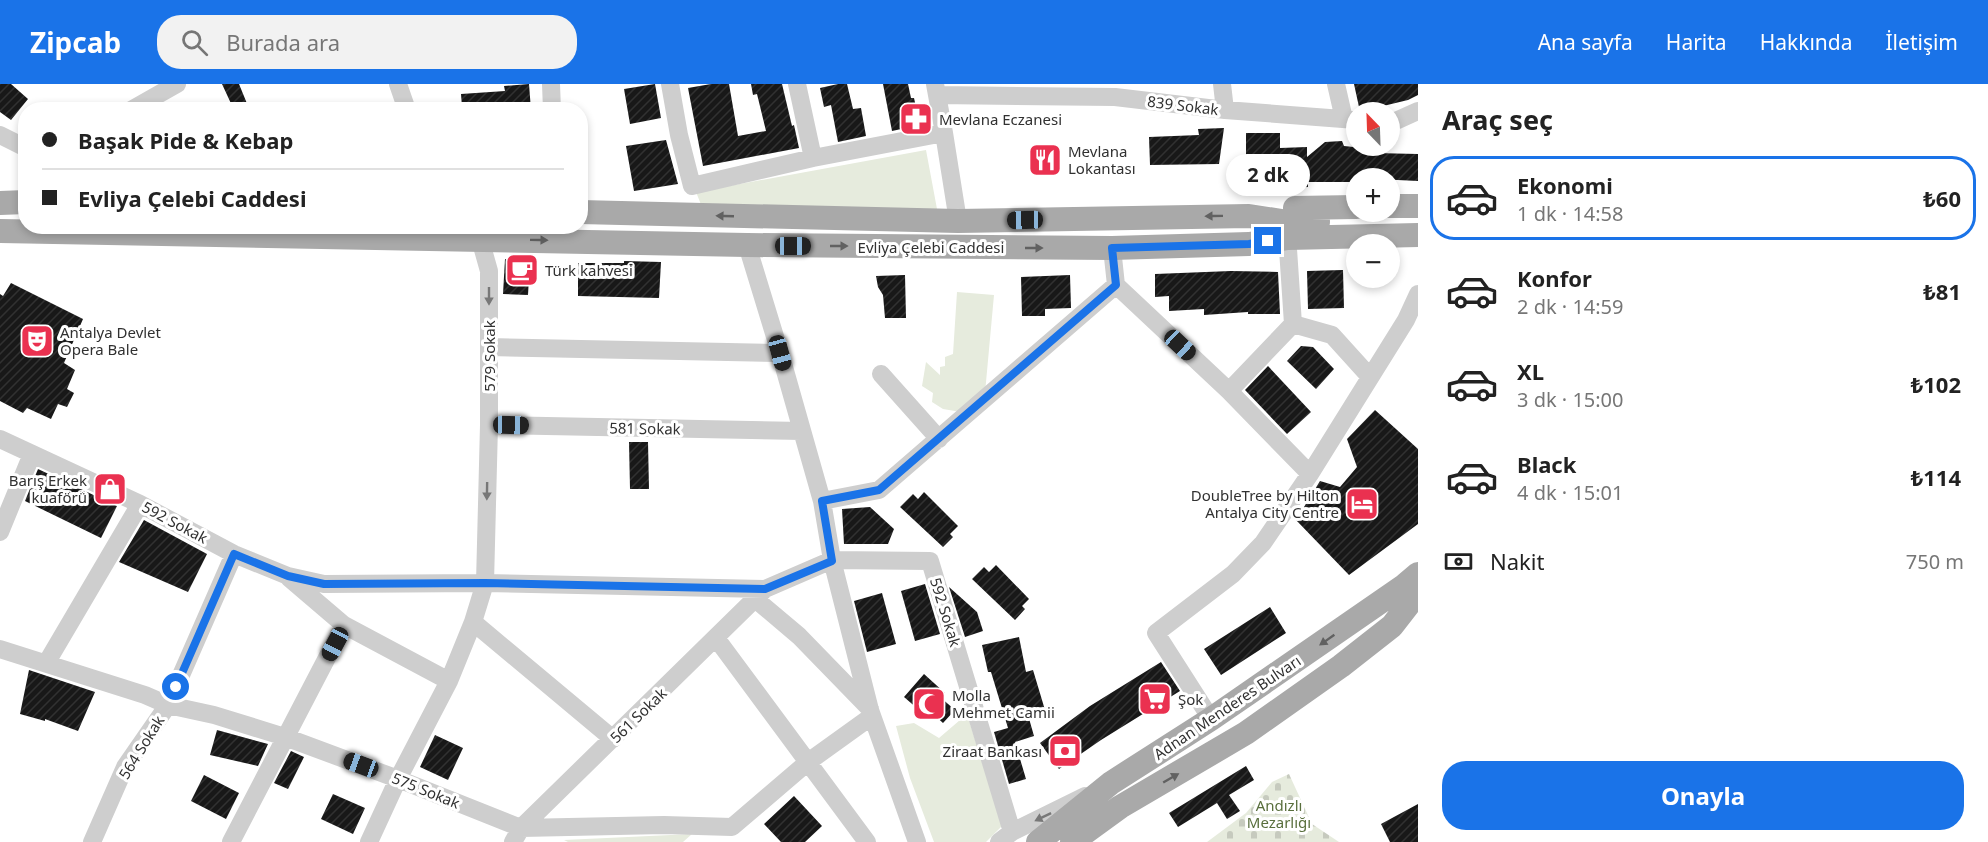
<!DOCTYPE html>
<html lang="tr">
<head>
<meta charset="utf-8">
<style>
  body { margin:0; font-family:"Noto Sans",sans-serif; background:#f2f2f2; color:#222; height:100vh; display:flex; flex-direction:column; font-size:22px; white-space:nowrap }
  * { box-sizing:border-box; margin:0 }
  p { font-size:20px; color:#767676 }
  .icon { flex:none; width:33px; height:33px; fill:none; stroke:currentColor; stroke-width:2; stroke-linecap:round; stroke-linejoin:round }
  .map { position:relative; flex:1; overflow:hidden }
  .panel { display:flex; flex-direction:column; background:#fff; width:570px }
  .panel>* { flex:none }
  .top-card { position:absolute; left:18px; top:18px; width:570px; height:132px; border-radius:24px; box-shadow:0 3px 9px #0003; display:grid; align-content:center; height:132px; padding:0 24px; background:#fff }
  .needle { width:39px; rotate:337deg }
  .buttons { position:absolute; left:1346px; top:18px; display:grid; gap:12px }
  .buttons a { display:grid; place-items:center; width:54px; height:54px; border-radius:50%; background:#fff; box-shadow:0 3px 9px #0003; font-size:30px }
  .end { position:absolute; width:27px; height:27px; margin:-14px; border:8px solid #1a73e8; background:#fff; box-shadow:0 0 0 3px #fff }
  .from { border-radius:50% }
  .bubble { position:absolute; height:42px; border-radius:21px; background:#fff; box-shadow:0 3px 9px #0003; font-size:20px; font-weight:700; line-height:42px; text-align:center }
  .car { position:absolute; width:18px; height:36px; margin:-18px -9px; border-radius:8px; box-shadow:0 0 4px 2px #0007; background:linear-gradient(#222 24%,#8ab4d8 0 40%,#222 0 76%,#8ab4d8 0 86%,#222 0) }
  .top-card b { display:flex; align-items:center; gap:21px; height:57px; font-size:22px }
  .top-card b+b { border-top:2px solid #e0e0e0 }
  .top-card i { width:15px; height:15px; background:#222 }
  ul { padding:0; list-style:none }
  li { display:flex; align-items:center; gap:18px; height:84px; margin:0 12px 9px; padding:0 12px; border:3px solid transparent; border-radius:24px }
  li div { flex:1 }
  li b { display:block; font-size:22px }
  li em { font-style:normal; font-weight:700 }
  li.current { border-color:#1a73e8 }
  li>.icon { width:54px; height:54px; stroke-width:1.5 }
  h2 { padding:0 24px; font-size:27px; line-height:72px }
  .pay { display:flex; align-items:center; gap:15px; height:66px; padding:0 24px; font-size:22px }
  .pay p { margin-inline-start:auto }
  .action { display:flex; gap:12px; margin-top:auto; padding:12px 24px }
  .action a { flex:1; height:69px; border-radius:24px; background:#1a73e8; color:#fff; font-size:24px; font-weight:700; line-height:69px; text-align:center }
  header { display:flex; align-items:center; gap:36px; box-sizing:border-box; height:84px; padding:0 30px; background:#1a73e8; color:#fff }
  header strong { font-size:28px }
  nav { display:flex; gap:33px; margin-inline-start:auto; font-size:21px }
  .search { width:420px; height:54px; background:#f2f2f2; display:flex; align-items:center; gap:15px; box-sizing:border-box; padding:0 21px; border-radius:24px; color:#767676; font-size:22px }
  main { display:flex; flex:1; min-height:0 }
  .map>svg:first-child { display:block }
  .cemetery { fill:url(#cemetery-stones) }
  .park { fill:#e6ebdd }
  .building { fill:url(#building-hatch) }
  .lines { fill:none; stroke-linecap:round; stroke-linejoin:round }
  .minor { stroke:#cecece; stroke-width:18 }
  .major { stroke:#a9a9a9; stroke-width:24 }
  .oneway { fill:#616161 }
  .oneway2 { fill:#787878 }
  .route { stroke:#1a73e8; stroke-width:8 }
  .labels { text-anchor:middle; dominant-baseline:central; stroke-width:6; stroke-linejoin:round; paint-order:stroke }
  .street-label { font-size:15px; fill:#313131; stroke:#fff }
  .poi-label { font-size:15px; fill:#313131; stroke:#fff; text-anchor:start }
  .park-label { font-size:15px; fill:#596f3d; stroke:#fff }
</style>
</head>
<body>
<header>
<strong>Zipcab</strong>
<div class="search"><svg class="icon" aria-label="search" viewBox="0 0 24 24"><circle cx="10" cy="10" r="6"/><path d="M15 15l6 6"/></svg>Burada ara</div>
<nav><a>Ana sayfa</a><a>Harita</a><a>Hakkında</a><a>İletişim</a></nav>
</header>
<main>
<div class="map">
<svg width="1418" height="758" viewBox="0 0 1418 758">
  <defs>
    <pattern id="cemetery-stones" width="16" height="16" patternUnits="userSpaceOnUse" patternTransform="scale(1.5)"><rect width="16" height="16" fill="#e6ebdd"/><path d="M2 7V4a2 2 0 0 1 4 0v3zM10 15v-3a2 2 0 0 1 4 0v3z" fill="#c6cabe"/></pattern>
    <pattern id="building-hatch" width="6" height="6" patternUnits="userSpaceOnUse" patternTransform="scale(1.5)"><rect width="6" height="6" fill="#181818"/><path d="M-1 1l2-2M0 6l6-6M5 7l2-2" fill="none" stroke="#313131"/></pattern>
  </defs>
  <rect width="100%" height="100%" fill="#fff"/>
  <!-- cemetery -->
  <path class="cemetery" d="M1289,690L1312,740L1339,758H1207L1246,729L1272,698Z"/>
  <!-- park -->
  <path class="park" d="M926,66L937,125L702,123L696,108Z
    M957,208L994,211L985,309L961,328L943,325L932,318L933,309L922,302L926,278L940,291V283L945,282V273L953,270Z
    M967,630L1002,742L986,758H934L910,694L896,642L914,639L939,654Z
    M692,750L683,758H568L564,756Z"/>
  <!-- building -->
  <path class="building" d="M0,0H11L28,15L11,36L0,28Z
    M222,0H239L248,22L241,26H234Z
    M529,0L531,26H467V23H462L461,10L505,7L504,2Z
    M655,0L661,34L630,40L624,5Z
    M711,0H729L738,52L766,47L757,10L753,11L751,0H782L792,42L794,41L799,64L703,82L688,4Z
    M838,0H847L853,25L861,24L866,52L838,58L831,21L824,23L820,4Z
    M883,0H908L911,14H914L920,41L892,47Z
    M1354,0H1418V11L1408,16L1379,23H1359Z
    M1224,44L1219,80L1150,81L1149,53L1199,51L1198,45Z
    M1246,49H1280V64L1307,63V73L1325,58L1342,57L1344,62L1373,65L1374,69L1418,70V97L1356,94V98H1308V103L1240,107L1239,86L1246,85Z
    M666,56L678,100L634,107L626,62Z
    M505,175L530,176L528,211L503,210Z
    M624,177L661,178L659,214L578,212V179H624Z
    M1343,186L1344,224L1308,225L1307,187Z
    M1231,187L1278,188L1280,230H1248V228L1204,231V225L1169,227V212L1155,213V190Z
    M905,191L906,234H885L883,211L878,203L876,192Z
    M1070,191L1071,224L1045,225V232H1022L1021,193Z
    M11,199L83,235L64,279L75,286L67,305L74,309L67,323L58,320L51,335L27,324L23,329L0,317V210L3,212Z
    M1301,262L1313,263L1334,285L1316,305L1287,277Z
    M1268,282L1311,328L1287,350L1245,306Z
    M1375,326L1418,365V440L1349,491L1296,436L1320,397L1340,403L1357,383L1347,355Z
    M629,358H648L649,405H630Z
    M38,385L117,422L101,454L25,417Z
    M924,408L958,442L950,450L953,453L943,463L900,423L913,410L918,415Z
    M870,423L894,445L888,460H844L842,425Z
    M144,436L207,470L188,508L119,478Z
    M996,481L1029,515L1022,522L1025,525L1015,536L972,495L984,483L989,488Z
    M925,500L940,550L915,557L901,507Z
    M949,503L977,528L983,547L965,553Z
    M882,509L896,560L867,568L854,517Z
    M1270,523L1286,549L1221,591L1204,565Z
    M1019,553L1026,588L1033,586L1045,626L1028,631L1034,652L1015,658L1026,695L1009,700L994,648L1008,644L991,588H988L982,561Z
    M1161,578L1180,607L1101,656L1059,685L1040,659L1090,622Z
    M29,586L95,608L78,647L45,635V637L20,630Z
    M924,590L945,609L940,613L955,626L943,639L930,627L926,632L904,613Z
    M217,646L268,660L258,682L210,671Z
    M435,651L463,664L448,696L420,683Z
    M291,667L304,673L288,705L274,699Z
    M1246,682L1254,696L1229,711L1240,727L1227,735L1217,719L1178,743L1169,729Z
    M204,691L239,709L226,735L191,717Z
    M333,710L365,724L353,750L321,735Z
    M794,712L822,742L805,758H781L764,740Z
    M1418,720V758H1390L1381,740Z"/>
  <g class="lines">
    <!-- minor -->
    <path class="minor" d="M398,0L407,26
      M551,0L552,26
      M670,0L679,51L692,102L813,74L944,49
      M797,0L813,74
      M935,0L944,49L958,137
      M1222,0L1225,26
      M1336,0L1344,35
      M937,11L1115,13L1225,26L1356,36
      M131,26L177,0
      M1389,40L1418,27
      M0,51L26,64
      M747,161L780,269L822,417L832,476L870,626L917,758
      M1112,164L1116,201L1229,307L1310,390
      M1288,165L1293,240
      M489,263L780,269
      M881,290L939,355
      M1229,307L1293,240L1332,251L1370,293
      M489,341L802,347
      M0,355L140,420L234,470L288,492L324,500L485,499L765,505L832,476L930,477L1012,748
      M822,417L879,406L1116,201
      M0,448L32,370
      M289,494L344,541L449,597
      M754,514L799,552L870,625
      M473,538L613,655
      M716,554L867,758
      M0,565L145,611L168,621L214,631L285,653L398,695L521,744L664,741L732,743L808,678L872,632
      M47,578L140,420
      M1211,635L1156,549L1233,490L1263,459L1310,390L1406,236L1418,210
      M92,758L125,683L168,621L234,470
      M231,758L344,541
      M369,758L398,695L449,597L473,538L485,499L489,341V187L480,155
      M513,758L521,744L765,505
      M999,758L1012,748L1085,712"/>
    <!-- major -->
    <path class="major" d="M0,119L26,118
      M1389,122H1418
      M1295,124L1356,123
      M580,128L958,137L1249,132L1288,138H1318
      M0,147L747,161L1112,164L1249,160L1288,154L1418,151
      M1038,758L1111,699L1211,635L1405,501L1418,490
      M1072,758L1120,723L1246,649L1341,582L1392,542L1409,520L1418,512"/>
  </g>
  <!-- one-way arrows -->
  <defs><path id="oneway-solid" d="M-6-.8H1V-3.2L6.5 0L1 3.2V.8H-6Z" transform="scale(1.5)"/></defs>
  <g class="oneway">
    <use href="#oneway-solid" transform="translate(725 132) rotate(-178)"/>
    <use href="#oneway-solid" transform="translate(1214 132) rotate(179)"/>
    <use href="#oneway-solid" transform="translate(539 156) rotate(1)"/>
    <use href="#oneway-solid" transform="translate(839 162)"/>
    <use href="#oneway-solid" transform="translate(1034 164)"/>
    <use href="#oneway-solid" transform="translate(1327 556) rotate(145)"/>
    <use href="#oneway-solid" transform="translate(1171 694) rotate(-30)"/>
  </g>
  <g class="oneway2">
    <use href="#oneway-solid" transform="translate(489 212) rotate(90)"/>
    <use href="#oneway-solid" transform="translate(487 407) rotate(91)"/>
    <use href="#oneway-solid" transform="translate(1043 733) rotate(154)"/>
  </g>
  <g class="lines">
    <!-- route -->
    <path class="route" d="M176,603L234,470L288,492L324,500L485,499L765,505L832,477L822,417L879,406L1116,201L1112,164L1249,160L1268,157"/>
  </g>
  <!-- icons -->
  <defs>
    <g id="pharmacy-square" transform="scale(1.725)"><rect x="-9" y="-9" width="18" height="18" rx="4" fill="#ea3150" stroke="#fff"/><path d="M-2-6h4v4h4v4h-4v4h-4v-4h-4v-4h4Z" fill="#fff"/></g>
    <g id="restaurant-square" transform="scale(1.725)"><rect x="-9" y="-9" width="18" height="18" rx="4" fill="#ea3150" stroke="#fff"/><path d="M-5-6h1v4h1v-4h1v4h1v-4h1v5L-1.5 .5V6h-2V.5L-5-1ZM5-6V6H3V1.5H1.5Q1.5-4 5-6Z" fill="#fff"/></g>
    <g id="cafe-square" transform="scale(1.725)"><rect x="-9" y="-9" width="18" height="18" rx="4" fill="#ea3150" stroke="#fff"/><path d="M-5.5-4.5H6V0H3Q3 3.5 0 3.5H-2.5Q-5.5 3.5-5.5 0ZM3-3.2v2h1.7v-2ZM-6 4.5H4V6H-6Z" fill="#fff"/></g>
    <g id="theatre-square" transform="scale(1.725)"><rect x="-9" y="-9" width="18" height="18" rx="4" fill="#ea3150" stroke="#fff"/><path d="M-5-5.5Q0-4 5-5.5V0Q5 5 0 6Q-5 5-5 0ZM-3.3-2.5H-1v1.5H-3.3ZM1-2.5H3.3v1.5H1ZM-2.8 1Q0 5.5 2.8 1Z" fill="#fff"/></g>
    <g id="shop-square" transform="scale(1.725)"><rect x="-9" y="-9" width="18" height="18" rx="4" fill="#ea3150" stroke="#fff"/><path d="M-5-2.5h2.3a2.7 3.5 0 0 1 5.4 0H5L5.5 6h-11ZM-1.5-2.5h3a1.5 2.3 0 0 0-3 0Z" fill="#fff"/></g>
    <g id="hotel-square" transform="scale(1.725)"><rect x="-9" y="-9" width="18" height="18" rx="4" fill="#ea3150" stroke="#fff"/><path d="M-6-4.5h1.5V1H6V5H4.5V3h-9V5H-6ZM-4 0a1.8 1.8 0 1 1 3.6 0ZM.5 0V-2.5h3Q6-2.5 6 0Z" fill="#fff"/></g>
    <g id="supermarket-square" transform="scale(1.725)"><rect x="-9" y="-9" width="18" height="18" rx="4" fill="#ea3150" stroke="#fff"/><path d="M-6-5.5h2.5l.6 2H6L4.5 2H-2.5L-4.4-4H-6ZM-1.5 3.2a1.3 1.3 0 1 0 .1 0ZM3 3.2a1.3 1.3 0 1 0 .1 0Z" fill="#fff"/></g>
    <g id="mosque-square" transform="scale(1.725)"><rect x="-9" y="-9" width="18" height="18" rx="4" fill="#ea3150" stroke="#fff"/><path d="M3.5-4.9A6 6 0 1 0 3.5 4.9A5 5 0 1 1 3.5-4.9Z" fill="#fff"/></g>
    <g id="bank-square" transform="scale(1.725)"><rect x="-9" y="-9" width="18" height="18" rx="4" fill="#ea3150" stroke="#fff"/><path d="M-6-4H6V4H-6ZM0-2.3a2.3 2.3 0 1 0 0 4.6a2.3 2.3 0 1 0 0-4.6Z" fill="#fff"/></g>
  </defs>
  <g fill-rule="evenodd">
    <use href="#pharmacy-square" x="916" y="35"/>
    <use href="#restaurant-square" x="1045" y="76"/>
    <use href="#cafe-square" x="522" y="186"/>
    <use href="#theatre-square" x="37" y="257"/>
    <use href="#shop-square" x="110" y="405"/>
    <use href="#hotel-square" x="1362" y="420"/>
    <use href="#supermarket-square" x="1155" y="615"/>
    <use href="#mosque-square" x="929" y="620"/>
    <use href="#bank-square" x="1065" y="667"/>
  </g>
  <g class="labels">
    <!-- street labels -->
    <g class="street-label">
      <text transform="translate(1183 21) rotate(7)">839 Sokak</text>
      <text x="931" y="163">Evliya Çelebi Caddesi</text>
      <text transform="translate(489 272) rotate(-90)">579 Sokak</text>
      <text transform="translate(645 344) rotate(1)">581 Sokak</text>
      <text transform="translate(175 438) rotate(28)">592 Sokak</text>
      <text transform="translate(946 528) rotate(73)">592 Sokak</text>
      <text transform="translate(1227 623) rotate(-34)">Adnan Menderes Bulvarı</text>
      <text transform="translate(638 631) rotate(-44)">561 Sokak</text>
      <text transform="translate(141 663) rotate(-58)">564 Sokak</text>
      <text transform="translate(426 706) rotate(22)">575 Sokak</text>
    </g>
    <!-- poi labels -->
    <g class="poi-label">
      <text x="939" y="35">Mevlana Eczanesi</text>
      <text x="1068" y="67">Mevlana<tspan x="1068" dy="17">Lokantası</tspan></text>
      <text x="545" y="186">Türk kahvesi</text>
      <text x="60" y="248">Antalya Devlet<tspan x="60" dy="17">Opera Bale</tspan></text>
      <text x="87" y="396" text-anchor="end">Barış Erkek<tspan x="87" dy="17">kuaförü</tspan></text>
      <text x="1339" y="411" text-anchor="end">DoubleTree by Hilton<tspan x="1339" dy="17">Antalya City Centre</tspan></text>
      <text x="952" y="611">Molla<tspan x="952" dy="17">Mehmet Camii</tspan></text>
      <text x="1178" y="615">Şok</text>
      <text x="1042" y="667" text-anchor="end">Ziraat Bankası</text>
    </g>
    <!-- park labels -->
    <g class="park-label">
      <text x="1279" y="721">Andızlı<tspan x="1279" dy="17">Mezarlığı</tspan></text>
    </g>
  </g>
</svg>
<div class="buttons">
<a><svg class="needle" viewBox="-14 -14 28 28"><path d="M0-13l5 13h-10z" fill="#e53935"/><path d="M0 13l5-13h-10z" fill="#767676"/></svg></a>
<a>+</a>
<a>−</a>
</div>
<i class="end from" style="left:176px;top:603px"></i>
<i class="end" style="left:1268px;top:157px"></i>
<div class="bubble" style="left:1226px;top:70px;width:84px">2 dk</div>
<i class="car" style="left:1025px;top:136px;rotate:269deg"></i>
<i class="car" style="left:793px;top:162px;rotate:90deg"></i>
<i class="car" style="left:1180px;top:261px;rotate:133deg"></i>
<i class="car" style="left:780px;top:269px;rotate:165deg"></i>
<i class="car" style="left:511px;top:341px;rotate:91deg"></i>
<i class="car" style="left:335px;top:560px;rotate:208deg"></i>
<i class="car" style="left:361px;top:681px;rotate:290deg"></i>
<div class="top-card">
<b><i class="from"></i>Başak Pide &amp; Kebap</b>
<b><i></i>Evliya Çelebi Caddesi</b>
</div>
</div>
<section class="panel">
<h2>Araç seç</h2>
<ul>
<li class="current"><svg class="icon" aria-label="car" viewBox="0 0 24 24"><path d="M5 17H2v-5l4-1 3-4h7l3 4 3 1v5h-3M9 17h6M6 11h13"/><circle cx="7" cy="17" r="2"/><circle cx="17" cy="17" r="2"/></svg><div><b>Ekonomi</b><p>1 dk · 14:58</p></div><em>₺60</em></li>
<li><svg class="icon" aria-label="car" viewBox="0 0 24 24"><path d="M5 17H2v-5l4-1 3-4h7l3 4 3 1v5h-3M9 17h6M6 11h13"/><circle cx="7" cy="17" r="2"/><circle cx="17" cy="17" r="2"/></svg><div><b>Konfor</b><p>2 dk · 14:59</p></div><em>₺81</em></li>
<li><svg class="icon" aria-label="car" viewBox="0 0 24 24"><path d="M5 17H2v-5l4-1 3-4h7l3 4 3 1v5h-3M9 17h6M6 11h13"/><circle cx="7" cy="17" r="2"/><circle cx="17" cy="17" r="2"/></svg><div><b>XL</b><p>3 dk · 15:00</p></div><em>₺102</em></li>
<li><svg class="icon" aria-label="car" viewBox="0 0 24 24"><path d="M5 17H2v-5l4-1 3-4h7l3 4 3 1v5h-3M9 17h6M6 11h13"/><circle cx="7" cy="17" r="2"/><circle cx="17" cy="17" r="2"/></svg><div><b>Black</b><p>4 dk · 15:01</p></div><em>₺114</em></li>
</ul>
<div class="pay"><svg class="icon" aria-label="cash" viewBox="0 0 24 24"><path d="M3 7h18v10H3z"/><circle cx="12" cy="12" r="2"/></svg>Nakit<p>750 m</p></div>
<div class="action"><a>Onayla</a></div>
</section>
</main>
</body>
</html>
